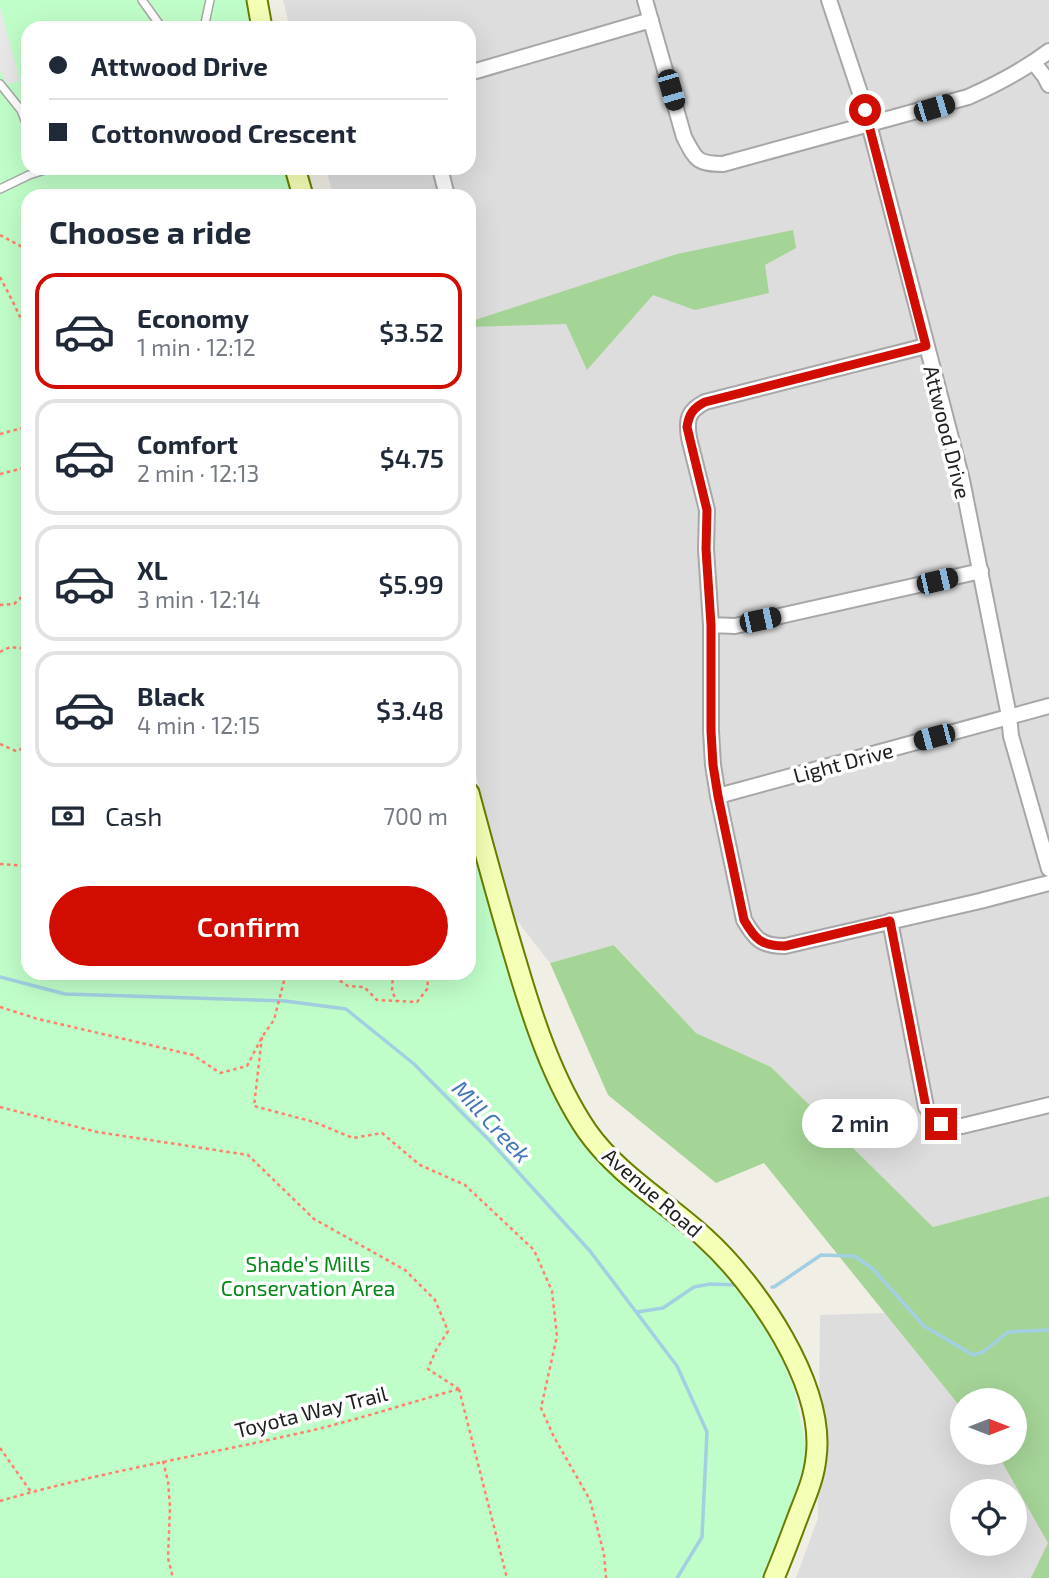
<!DOCTYPE html>
<html lang="en">
<head>
<meta charset="utf-8">
<style>
  body { margin:0; font-family:"Exo 2",sans-serif; background:#f2f2f3; color:#1f2937; height:100vh; display:flex; flex-direction:column; font-size:26px; white-space:nowrap }
  * { box-sizing:border-box; margin:0 }
  p { font-size:23px; color:#747a83 }
  .icon { flex:none; width:38px; height:38px; fill:none; stroke:currentColor; stroke-width:2; stroke-linecap:round; stroke-linejoin:round }
  .map { position:relative; flex:1; overflow:hidden }
  .panel { position:absolute; left:21px; top:189px; width:455px; height:791px; display:flex; flex-direction:column; background:#fff; border-radius:21px; box-shadow:0 7px 28px #0002 }
  .panel>* { flex:none }
  .banner { position:absolute; left:21px; top:21px; width:455px; height:154px; border-radius:21px; box-shadow:0 7px 28px #0002; display:grid; align-content:center; height:154px; padding:0 28px; background:#fff }
  .needle { width:46px; rotate:90deg }
  .controls { position:absolute; left:950px; top:1388px; display:grid; gap:14px }
  .controls a { display:grid; place-items:center; width:77px; height:77px; border-radius:50%; background:#fff; box-shadow:0 7px 28px #0002; font-size:35px }
  .end { position:absolute; width:32px; height:32px; margin:-16px; border:9px solid #d00d00; background:#fff; box-shadow:0 0 0 4px #fff }
  .from { border-radius:50% }
  .bubble { position:absolute; height:49px; border-radius:24px; background:#fff; box-shadow:0 7px 28px #0002; font-size:23px; font-weight:600; line-height:49px; text-align:center }
  .car { position:absolute; width:21px; height:42px; margin:-21px -10px; border-radius:9px; box-shadow:0 0 5px 2px #0007; background:linear-gradient(#222 24%,#8ab4d8 0 40%,#222 0 76%,#8ab4d8 0 86%,#222 0) }
  .banner b { display:flex; align-items:center; gap:24px; height:66px; font-size:26px }
  .banner b+b { border-top:2px solid #e0e1e3 }
  .banner i { width:18px; height:18px; background:#1f2937 }
  ul { padding:0; list-style:none }
  li { display:flex; align-items:center; gap:21px; height:116px; margin:0 14px 10px; padding:0 14px; border:4px solid #e0e1e3; border-radius:21px }
  li div { flex:1 }
  li b { display:block; font-size:26px }
  li em { font-style:normal; font-weight:600 }
  li.on { border-color:#d00d00 }
  li>.icon { width:63px; height:63px; stroke-width:1.5 }
  h2 { padding:0 28px; font-size:32px; line-height:84px }
  .pay { display:flex; align-items:center; gap:18px; height:77px; padding:0 28px; font-size:26px }
  .pay p { margin-inline-start:auto }
  .action { display:flex; gap:14px; margin-top:auto; padding:14px 28px }
  .action a { flex:1; height:80px; border-radius:42px; background:#d00d00; color:#fff; font-size:28px; font-weight:600; line-height:80px; text-align:center }
  .map>svg:first-child { display:block }
  .residential { fill:#dedddd; fill-rule:evenodd }
  .forest { fill:#a5d497 }
  .park { fill:#c0fec9 }
  .parking { fill:#e8e8e8 }
  .lines { fill:none; stroke-linecap:round; stroke-linejoin:round }
  .stream { stroke:#a2d0e2; stroke-width:3.5 }
  .lane-casing { stroke:#a7a7a7; stroke-width:10 }
  .street-casing { stroke:#a7a7a7; stroke-width:18 }
  .secondary-casing { stroke:#687e00; stroke-width:23 }
  .path { stroke:#ff8169; stroke-width:2.5; stroke-dasharray:3.5 3.5; stroke-linecap:butt }
  .lane { stroke:#fff; stroke-width:7 }
  .street { stroke:#fff; stroke-width:14 }
  .secondary { stroke:#f6ffb6; stroke-width:19 }
  .route { stroke:#d00d00; stroke-width:9 }
  .labels { text-anchor:middle; dominant-baseline:central; stroke-width:7; stroke-linejoin:round; paint-order:stroke }
  .street-label { font-size:21px; fill:#202020; stroke:#fff }
  .park-label { font-size:21px; fill:#028916; stroke:#fff }
  .water-label { font-size:23px; font-style:italic; fill:#4377b8; stroke:#fff }
</style>
</head>
<body>
<div class="map">
<svg width="1049" height="1578" viewBox="0 0 1049 1578">
  <rect width="100%" height="100%" fill="#f1eee5"/>
  <!-- residential -->
  <path class="residential" d="M283,0H1049V1196L933,1227L771,1067L696,1033L615,945L550,963L508,909L469,745V196H333L326,168H469V28H290Z
    M885,1313L962,1409V1452L997,1453L1001,1456L1049,1441V1578H796L818,1518L820,1315ZM962,1491H1015V1544H962Z"/>
  <!-- forest -->
  <path class="forest" d="M793,230L796,248L765,265L769,293L695,310L653,295L587,370L566,324L469,327V322L677,254Z
    M614,945L696,1033L771,1067L933,1227L1049,1196V1578H1031L1048,1543L997,1453L1015,1452V1400H962V1409L764,1163L716,1183L608,1095L550,963Z"/>
  <!-- park -->
  <path class="park" d="M0,0H245L252,28H28V168H286L293,196H28V973H469V833L494,927L550,1076L572,1126L595,1157L715,1263L769,1330L793,1385L802,1426L807,1453L785,1529L765,1578H0Z"/>
  <!-- parking -->
  <path class="parking" d="M0,7L20,81L7,84L0,70Z"/>
  <g class="lines">
    <!-- stream -->
    <path class="stream" d="M0,977L65,994L285,1001L346,1009L414,1064L490,1141L590,1251L677,1366L707,1432L702,1537L677,1578
      M772,1287H774L821,1255L854,1256L873,1269L924,1326L973,1355L983,1352L1008,1332L1049,1330
      M637,1312L663,1308L694,1287L710,1284L740,1285"/>
    <!-- lane casing -->
    <g class="lane-casing">
      <path id="lane" d="M142,0L162,28
        M204,28L210,0
        M0,84L21,110L28,128
        M0,189L29,175L51,168"/>
    </g>
    <!-- street casing -->
    <g class="street-casing">
      <path id="street" d="M645,0L684,137C696,160 697,164 723,164L968,97C997,84 1024,70 1049,51
        M829,0L864,105L962,480L1009,716L1011,736L1049,869
        M1034,63L1045,77L1049,85
        M469,73L651,20
        M440,168L447,196
        M926,346L705,402C688,411 686,419 689,438L707,510L706,549L711,625V731L713,765L718,796L744,920C755,939 761,946 785,946L980,901L1049,883
        M711,625L735,626L981,571
        M718,796L1049,706
        M890,921L926,1107C935,1122 944,1127 962,1126L1049,1105"/>
    </g>
    <!-- secondary casing -->
    <g class="secondary-casing">
      <path id="secondary" d="M257,0L262,28
        M295,168L303,196
        M469,793C484,849 499,905 516,961C533,1019 553,1081 587,1131C618,1175 666,1202 705,1238C756,1284 826,1385 816,1458C814,1478 806,1496 799,1514C791,1535 783,1557 774,1578"/>
    </g>
    <!-- path -->
    <path class="path" d="M0,235L28,250
      M0,277L12,300L22,321L28,355
      M0,434L26,427L28,425
      M0,474L28,467
      M0,605L14,604L28,591
      M0,652L10,647L28,649
      M0,744L16,751L24,748L28,750
      M0,864L28,866
      M328,973L348,986L364,987L377,1000L417,1002L428,988L427,973
      M393,973L392,991L397,1002
      M0,1007L38,1019L193,1055L220,1073L247,1066L262,1037L274,1020L286,973
      M262,1037L254,1106L314,1122L353,1138L382,1133L420,1165L465,1185L534,1250L552,1291L557,1336L541,1408L554,1437L590,1500L604,1554L606,1578
      M0,1107L97,1132L248,1155L314,1219L405,1270L435,1300L448,1331L436,1350L428,1369L459,1389
      M459,1389L507,1578
      M0,1448L31,1492
      M163,1461L168,1481L170,1507L168,1558L173,1578
      M0,1501C100,1472 204,1455 305,1432C357,1420 408,1403 459,1389"/>
    <!-- lane -->
    <use href="#lane" class="lane"/>
    <!-- street -->
    <use href="#street" class="street"/>
    <!-- secondary -->
    <use href="#secondary" class="secondary"/>
  </g>
  <g class="lines">
    <!-- route -->
    <path class="route" d="M865,110L926,346L705,402C693,408 689,414 687,427L707,510L706,549L711,625V731L713,765L718,796L744,920C755,939 761,946 785,946L890,921L926,1107L932,1116L941,1124"/>
  </g>
  <g class="labels">
    <!-- street labels -->
    <g class="street-label">
      <text transform="translate(948 432) rotate(76)">Attwood Drive</text>
      <text transform="translate(843 762) rotate(-15)">Light Drive</text>
      <text transform="translate(653 1192) rotate(41)">Avenue Road</text>
      <text transform="translate(311 1411) rotate(-14)">Toyota Way Trail</text>
    </g>
    <!-- park labels -->
    <g class="park-label">
      <text x="308" y="1263">Shade’s Mills<tspan x="308" dy="24">Conservation Area</tspan></text>
    </g>
    <!-- water labels -->
    <g class="water-label">
      <text transform="translate(492 1121) rotate(47)">Mill Creek</text>
    </g>
  </g>
</svg>
<div class="controls">
<a><svg class="needle" viewBox="-14 -14 28 28"><path d="M0-13l5 13h-10z" fill="#e53935"/><path d="M0 13l5-13h-10z" fill="#747a83"/></svg></a>
<a><svg class="icon" aria-label="locate" viewBox="0 0 24 24"><circle cx="12" cy="12" r="6"/><path d="M12 2v4M12 18v4M2 12h4M18 12h4"/></svg></a>
</div>
<i class="end from" style="left:865px;top:110px"></i>
<i class="end" style="left:941px;top:1124px"></i>
<div class="bubble" style="left:802px;top:1099px;width:116px">2 min</div>
<i class="car" style="left:671px;top:90px;rotate:164deg"></i>
<i class="car" style="left:934px;top:108px;rotate:73deg"></i>
<i class="car" style="left:937px;top:581px;rotate:77deg"></i>
<i class="car" style="left:760px;top:620px;rotate:78deg"></i>
<i class="car" style="left:934px;top:737px;rotate:255deg"></i>
<div class="banner">
<b><i class="from"></i>Attwood Drive</b>
<b><i></i>Cottonwood Crescent</b>
</div>
<section class="panel">
<h2>Choose a ride</h2>
<ul>
<li class="on"><svg class="icon" aria-label="car" viewBox="0 0 24 24"><path d="M5 17H2v-5l4-1 3-4h7l3 4 3 1v5h-3M9 17h6M6 11h13"/><circle cx="7" cy="17" r="2"/><circle cx="17" cy="17" r="2"/></svg><div><b>Economy</b><p>1 min · 12:12</p></div><em>$3.52</em></li>
<li><svg class="icon" aria-label="car" viewBox="0 0 24 24"><path d="M5 17H2v-5l4-1 3-4h7l3 4 3 1v5h-3M9 17h6M6 11h13"/><circle cx="7" cy="17" r="2"/><circle cx="17" cy="17" r="2"/></svg><div><b>Comfort</b><p>2 min · 12:13</p></div><em>$4.75</em></li>
<li><svg class="icon" aria-label="car" viewBox="0 0 24 24"><path d="M5 17H2v-5l4-1 3-4h7l3 4 3 1v5h-3M9 17h6M6 11h13"/><circle cx="7" cy="17" r="2"/><circle cx="17" cy="17" r="2"/></svg><div><b>XL</b><p>3 min · 12:14</p></div><em>$5.99</em></li>
<li><svg class="icon" aria-label="car" viewBox="0 0 24 24"><path d="M5 17H2v-5l4-1 3-4h7l3 4 3 1v5h-3M9 17h6M6 11h13"/><circle cx="7" cy="17" r="2"/><circle cx="17" cy="17" r="2"/></svg><div><b>Black</b><p>4 min · 12:15</p></div><em>$3.48</em></li>
</ul>
<div class="pay"><svg class="icon" aria-label="cash" viewBox="0 0 24 24"><path d="M3 7h18v10H3z"/><circle cx="12" cy="12" r="2"/></svg>Cash<p>700 m</p></div>
<div class="action"><a>Confirm</a></div>
</section>
</div>
</body>
</html>
